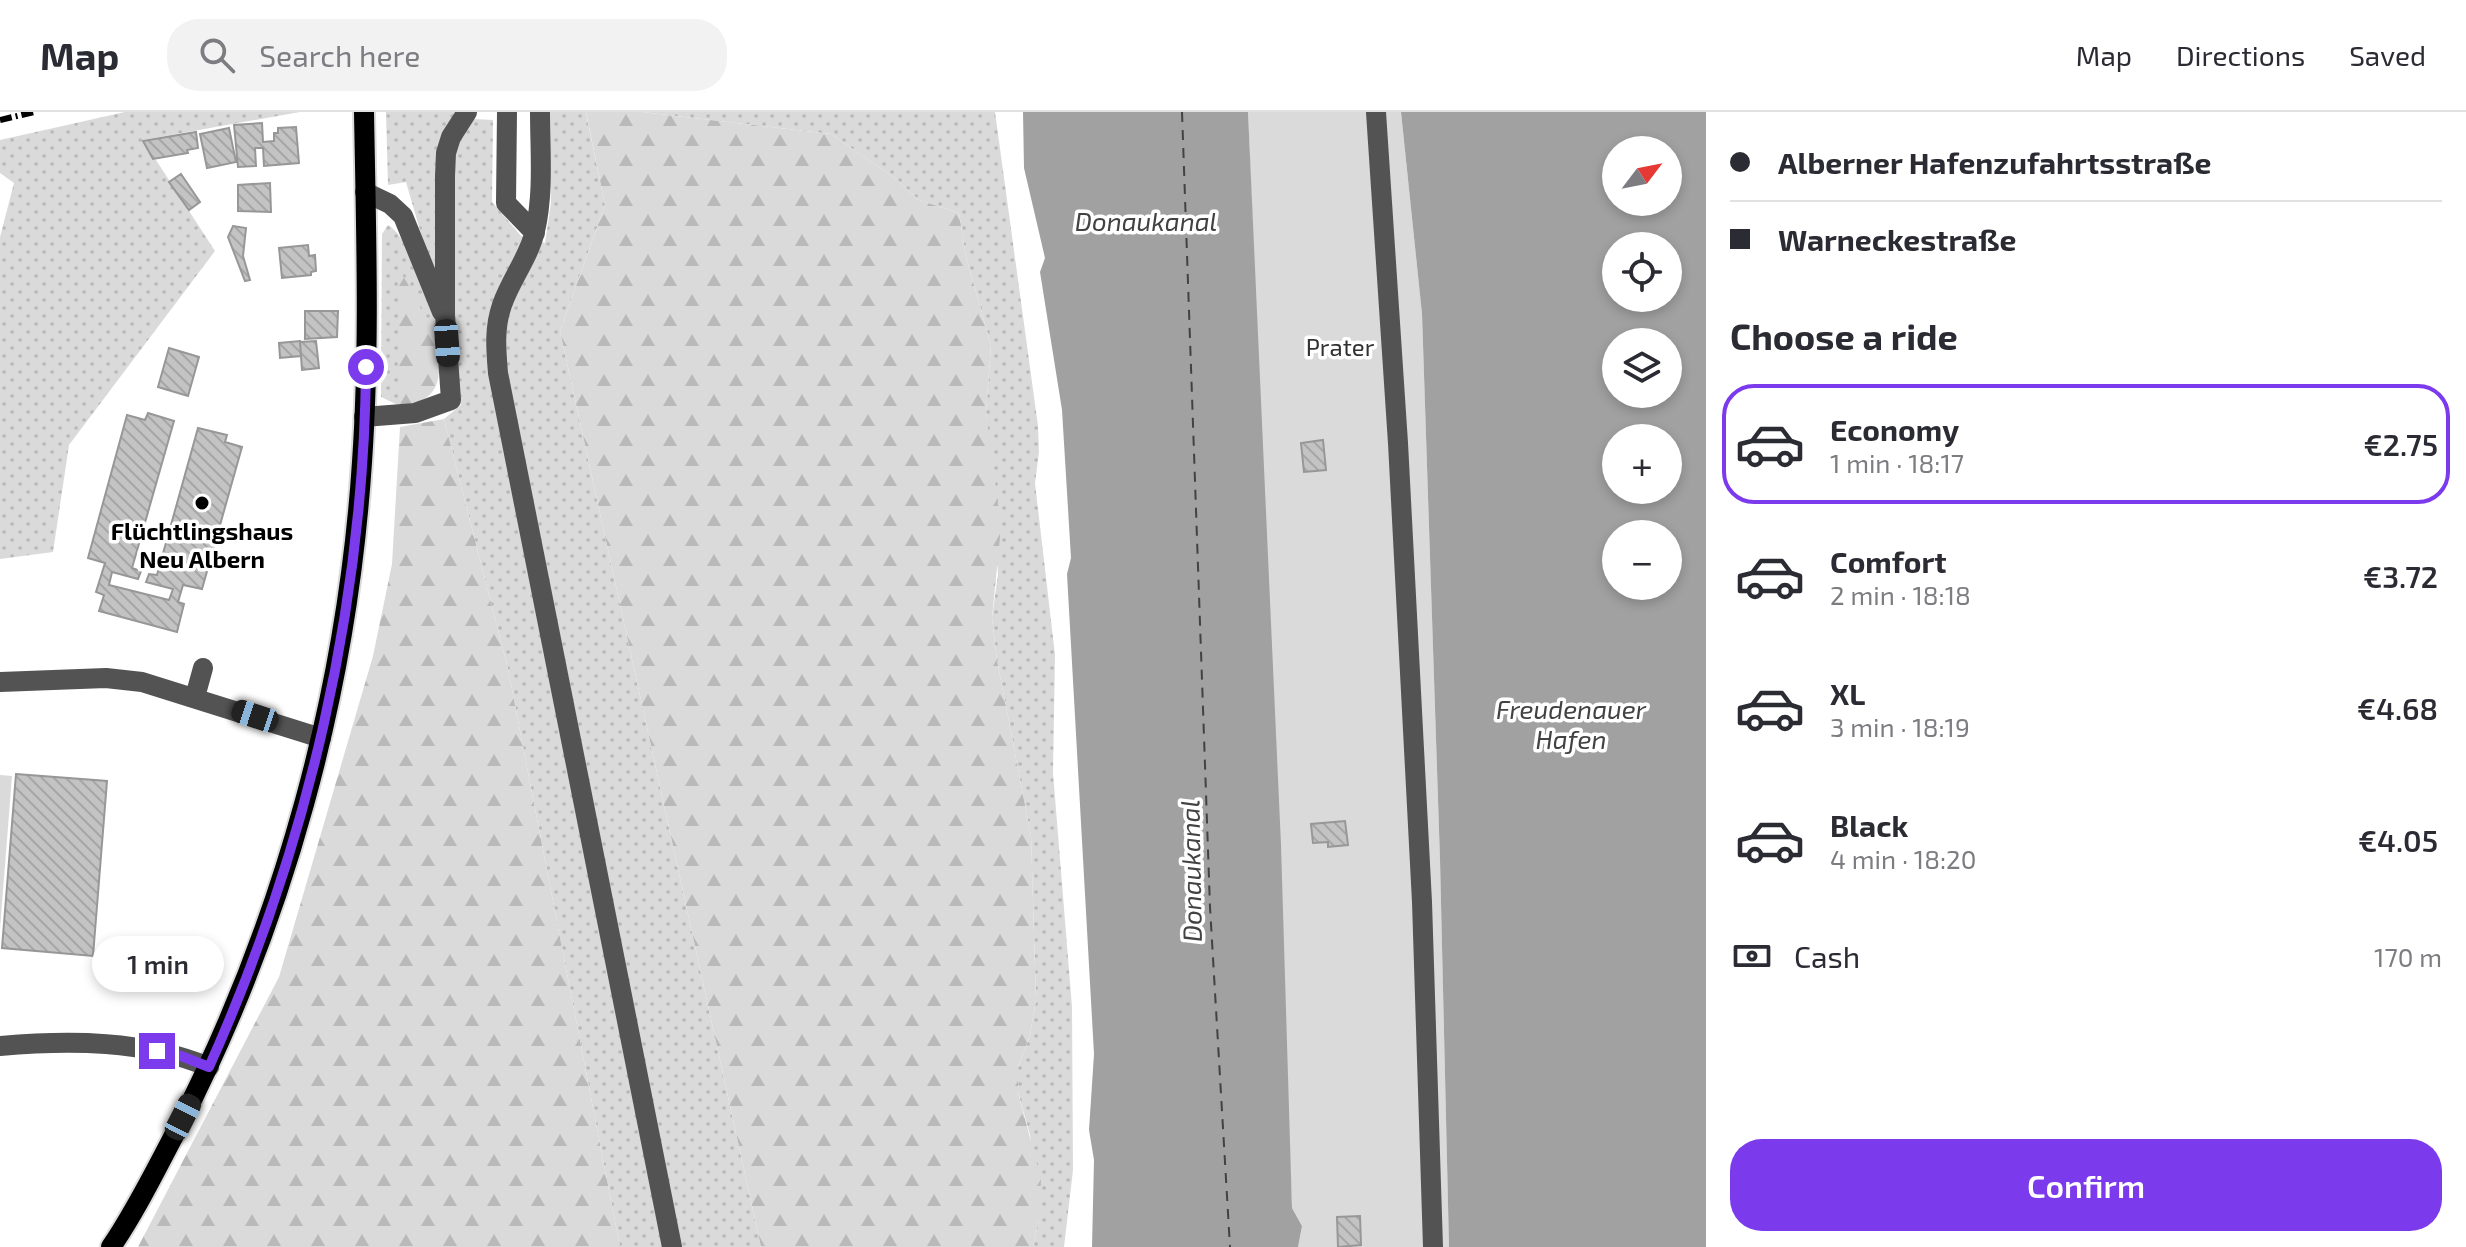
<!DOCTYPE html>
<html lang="en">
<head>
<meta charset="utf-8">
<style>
  body { margin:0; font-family:"Exo 2",sans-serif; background:#f2f2f3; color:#2b2b33; height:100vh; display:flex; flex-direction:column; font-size:30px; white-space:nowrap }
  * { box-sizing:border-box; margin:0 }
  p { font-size:26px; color:#7c7c81 }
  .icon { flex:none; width:44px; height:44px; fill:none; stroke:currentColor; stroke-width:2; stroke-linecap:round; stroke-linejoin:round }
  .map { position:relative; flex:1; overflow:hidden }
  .panel { display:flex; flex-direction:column; background:#fff; width:760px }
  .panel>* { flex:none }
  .top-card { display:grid; align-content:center; height:176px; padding:0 24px; background:#fff }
  .needle { width:52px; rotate:58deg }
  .buttons { position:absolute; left:1602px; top:24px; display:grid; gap:16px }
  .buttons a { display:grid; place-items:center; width:80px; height:80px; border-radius:50%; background:#fff; box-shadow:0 4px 12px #0003; font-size:40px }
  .end { position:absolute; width:36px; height:36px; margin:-18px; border:10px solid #7c3aed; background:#fff; box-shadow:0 0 0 4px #fff }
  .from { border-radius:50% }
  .bubble { position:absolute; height:56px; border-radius:28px; background:#fff; box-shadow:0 4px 12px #0003; font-size:26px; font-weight:600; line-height:56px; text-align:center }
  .car { position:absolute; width:24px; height:48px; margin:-24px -12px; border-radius:10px; box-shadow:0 0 6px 2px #0007; background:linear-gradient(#222 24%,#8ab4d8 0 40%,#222 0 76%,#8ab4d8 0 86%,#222 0) }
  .top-card b { display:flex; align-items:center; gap:28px; height:76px; font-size:30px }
  .top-card b+b { border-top:2px solid #e1e1e2 }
  .top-card i { width:20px; height:20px; background:#2b2b33 }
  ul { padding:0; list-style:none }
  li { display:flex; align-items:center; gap:24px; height:120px; margin:0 16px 12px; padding:0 8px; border:4px solid transparent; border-radius:32px }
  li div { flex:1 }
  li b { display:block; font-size:30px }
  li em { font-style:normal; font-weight:600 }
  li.on { border-color:#7c3aed }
  li>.icon { width:72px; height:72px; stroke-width:1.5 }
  h2 { padding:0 24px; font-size:36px; line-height:96px }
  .pay { display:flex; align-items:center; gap:20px; height:88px; padding:0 24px; font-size:30px }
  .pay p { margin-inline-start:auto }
  .action { display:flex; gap:16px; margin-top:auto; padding:16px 24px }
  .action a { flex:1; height:92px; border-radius:32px; background:#7c3aed; color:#fff; font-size:32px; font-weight:600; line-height:92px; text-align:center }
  header { display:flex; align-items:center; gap:48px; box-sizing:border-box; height:112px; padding:0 40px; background:#fff; border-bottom:2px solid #e1e1e2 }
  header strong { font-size:38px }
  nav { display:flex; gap:44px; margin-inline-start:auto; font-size:28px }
  .search { width:560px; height:72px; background:#f2f2f3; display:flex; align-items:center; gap:20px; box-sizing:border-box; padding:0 28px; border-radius:32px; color:#7c7c81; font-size:30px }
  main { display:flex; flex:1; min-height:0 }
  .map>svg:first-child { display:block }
  .grass { fill:url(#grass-dots) }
  .forest { fill:url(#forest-firs) }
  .park { fill:#dadada }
  .water { fill:#a1a1a1; fill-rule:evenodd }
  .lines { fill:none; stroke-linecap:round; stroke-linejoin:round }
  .ferry { stroke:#424242; stroke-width:2; stroke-dasharray:10 8; stroke-linecap:butt }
  .building { fill:url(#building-back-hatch); stroke:#979797; stroke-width:2 }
  .major-casing { stroke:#dbdbdb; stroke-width:24 }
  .minor { stroke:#535353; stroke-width:20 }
  .major { stroke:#000; stroke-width:20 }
  .rail { stroke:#000; stroke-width:6; stroke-dasharray:12 4 2 4; stroke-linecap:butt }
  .route { stroke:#7c3aed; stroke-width:10 }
  .poi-dot { fill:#000; stroke:#fff; stroke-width:3 }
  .labels { text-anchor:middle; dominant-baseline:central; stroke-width:7; stroke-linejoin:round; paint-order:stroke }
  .park-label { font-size:24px; fill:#313131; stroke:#fff }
  .poi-label { font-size:24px; font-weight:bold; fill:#000; stroke:#fff }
  .water-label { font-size:26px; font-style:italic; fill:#424242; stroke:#fff }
</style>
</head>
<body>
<header>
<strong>Map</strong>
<div class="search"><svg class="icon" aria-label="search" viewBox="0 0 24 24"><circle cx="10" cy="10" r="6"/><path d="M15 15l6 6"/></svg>Search here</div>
<nav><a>Map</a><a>Directions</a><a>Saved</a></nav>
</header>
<main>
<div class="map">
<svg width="1706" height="1135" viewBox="0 0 1706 1135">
  <defs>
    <pattern id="grass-dots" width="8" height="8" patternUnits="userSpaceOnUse" patternTransform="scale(2)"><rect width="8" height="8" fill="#dadada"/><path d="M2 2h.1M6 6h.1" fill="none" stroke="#b9b9b9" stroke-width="1.8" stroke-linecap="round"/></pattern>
    <pattern id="forest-firs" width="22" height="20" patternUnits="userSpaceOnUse" patternTransform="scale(2)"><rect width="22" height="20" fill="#dadada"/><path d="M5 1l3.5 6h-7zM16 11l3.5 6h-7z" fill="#b9b9b9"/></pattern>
    <pattern id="building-back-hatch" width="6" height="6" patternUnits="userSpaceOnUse" patternTransform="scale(2)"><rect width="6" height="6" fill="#c3c3c3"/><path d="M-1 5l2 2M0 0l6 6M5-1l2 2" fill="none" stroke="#a6a6a6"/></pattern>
  </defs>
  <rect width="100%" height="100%" fill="#fff"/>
  <!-- grass -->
  <path class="grass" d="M125,0H300L143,28L215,139L69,333L53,440L0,447V125L14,71L0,61V28Z
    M386,0H456L442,26L438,180L406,70L388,73Z
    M548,0H596L586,1L605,93L560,219L761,1135H620L508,557L444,307L461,293L454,218L450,57L462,22L474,7L493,8L492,90L521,124L545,131L551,91Z
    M642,0H995L1038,314L1039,340L1035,371L1055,543L1053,661L1072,895L1073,1058L1064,1135H1033L1039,1107L1030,1023L1018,980V955L1030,923L1036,888L1031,724L997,548L992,506L998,462L986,301L991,233L966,145L959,101L919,88L896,67L831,22Z
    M388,113C409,124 434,197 438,221C440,234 440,247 440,260L398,293L381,285L382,122Z"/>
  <!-- forest -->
  <path class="forest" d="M586,0H642L831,22L896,67L919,88L959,101L966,145L991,233L986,301L1001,415L992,506L997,548L1031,724L1036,888L1030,923L1018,955V980L1041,1068L1039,1107L1033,1135H761L560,219L605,93Z
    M398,156C420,190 478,292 398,293Z
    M444,307L508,557L620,1135H138L279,865L373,544L392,452L400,315Z"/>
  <!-- park -->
  <path class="park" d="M1248,0H1401L1422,202L1440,748L1449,1135H1298L1302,1114L1292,1096Z
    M0,663L12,664L0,817Z"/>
  <!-- water -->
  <path class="water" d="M1023,0H1248L1281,733L1292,1096L1302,1114L1298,1135H1092L1094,1048L1089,1018L1094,942L1067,462L1071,446L1062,298L1040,160L1045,146L1024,56Z
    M1401,0H1706V1135H1449L1440,748L1422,202ZM1616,38H1668V90H1616ZM1616,134H1668V186H1616ZM1616,230H1668V282H1616ZM1616,326H1668V378H1616ZM1616,422H1668V474H1616Z"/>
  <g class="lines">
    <!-- ferry -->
    <path class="ferry" d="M1182,0L1210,795L1230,1135"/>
  </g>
  <!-- building -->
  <path class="building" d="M262,11L263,30L274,29V21H278V16L296,15L299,51L264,54L263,36H255L256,54L238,55L234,13Z
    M229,16L236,50L207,56L200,22Z
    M196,20L198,36L187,38L188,41L153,47L143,29Z
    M181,62L200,90L189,98L169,70Z
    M270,71L271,100L238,99V73Z
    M233,114L246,116L243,144L250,168L245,169L228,125Z
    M308,133L309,144L315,143L316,159L311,160V163L282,166L279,136Z
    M305,199H338L337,225L305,227Z
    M300,229L301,244L280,246L279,231Z
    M316,229L319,256L302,258L300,230Z
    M169,236L199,245L188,284L158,275Z
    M148,301L174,309L132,456L141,459L138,467L112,460L109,473L169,488L173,477L146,470L149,462L157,463L198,316L227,323L225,330L242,335L202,477L183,473L178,490L184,492L177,520L99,499L104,483L96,480L105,451L88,446L127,303L145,308Z
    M1323,328L1326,358L1304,360L1301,331Z
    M16,662L107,669L93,844L2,836Z
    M1345,709L1348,733L1328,735V730L1313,731L1311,712Z
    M1360,1104L1361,1133L1338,1135L1337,1105Z"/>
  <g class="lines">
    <!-- major casing -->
    <g class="major-casing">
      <path id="major" d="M111,1135C137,1097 157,1055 179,1014C284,809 347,580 362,350C370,233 366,117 364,0"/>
    </g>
    <!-- minor -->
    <path class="minor" d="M507,0L506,91L535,121
      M540,0C540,39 544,81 535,119C529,145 511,167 502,193C494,216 496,237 498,261L672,1135
      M1376,0L1398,331L1422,790L1433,1135
      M365,80L390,92L403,104L442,200
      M364,305L415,301L451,288L445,203V64L446,41L451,25L467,0
      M0,570L106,566L142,570L321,626
      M195,585L203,556
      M0,934C69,928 144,928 209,955"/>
    <!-- major -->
    <use href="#major" class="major"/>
    <!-- rail -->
    <path class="rail" d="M0,8L34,0"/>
  </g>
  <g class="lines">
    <!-- route -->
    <path class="route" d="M157,939L181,944L209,955C307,737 364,495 366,255"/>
  </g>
  <!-- markers -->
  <circle class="poi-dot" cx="202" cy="391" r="8"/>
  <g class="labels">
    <!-- park labels -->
    <g class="park-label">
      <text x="1340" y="234">Prater</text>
    </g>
    <!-- poi labels -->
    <g class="poi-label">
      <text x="202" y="418">Flüchtlingshaus<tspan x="202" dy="28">Neu Albern</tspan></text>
    </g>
    <!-- water labels -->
    <g class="water-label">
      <text x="1146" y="108">Donaukanal</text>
      <text x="1571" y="596">Freudenauer<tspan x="1571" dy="30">Hafen</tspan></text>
      <text transform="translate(1190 759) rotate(-91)">Donaukanal</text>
    </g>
  </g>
</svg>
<div class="buttons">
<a><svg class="needle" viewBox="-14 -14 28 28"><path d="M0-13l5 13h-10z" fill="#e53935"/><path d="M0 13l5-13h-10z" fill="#7c7c81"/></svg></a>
<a><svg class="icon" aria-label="locate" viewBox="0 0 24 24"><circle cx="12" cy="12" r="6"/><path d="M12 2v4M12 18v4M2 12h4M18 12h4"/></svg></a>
<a><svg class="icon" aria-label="layers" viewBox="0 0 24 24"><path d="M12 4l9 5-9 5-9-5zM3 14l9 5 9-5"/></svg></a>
<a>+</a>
<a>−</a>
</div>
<i class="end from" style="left:366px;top:255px"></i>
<i class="end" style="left:157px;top:939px"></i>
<div class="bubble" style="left:92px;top:824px;width:132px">1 min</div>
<i class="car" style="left:447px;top:231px;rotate:176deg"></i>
<i class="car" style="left:255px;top:604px;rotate:288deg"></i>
<i class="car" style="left:183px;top:1005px;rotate:27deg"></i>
</div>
<section class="panel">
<div class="top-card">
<b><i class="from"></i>Alberner Hafenzufahrtsstraße</b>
<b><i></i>Warneckestraße</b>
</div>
<h2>Choose a ride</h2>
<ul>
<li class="on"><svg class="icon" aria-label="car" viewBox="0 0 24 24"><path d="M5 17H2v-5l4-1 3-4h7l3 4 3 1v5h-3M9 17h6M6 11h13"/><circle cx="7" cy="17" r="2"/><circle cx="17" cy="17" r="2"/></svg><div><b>Economy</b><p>1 min · 18:17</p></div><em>€2.75</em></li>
<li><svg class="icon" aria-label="car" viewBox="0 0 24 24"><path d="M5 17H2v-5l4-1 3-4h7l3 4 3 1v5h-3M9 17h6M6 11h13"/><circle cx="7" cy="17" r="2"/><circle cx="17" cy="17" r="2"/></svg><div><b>Comfort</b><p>2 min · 18:18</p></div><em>€3.72</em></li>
<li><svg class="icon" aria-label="car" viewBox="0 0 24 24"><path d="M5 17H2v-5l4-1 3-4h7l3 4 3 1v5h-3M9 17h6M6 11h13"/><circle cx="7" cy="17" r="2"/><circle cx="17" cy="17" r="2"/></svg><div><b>XL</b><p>3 min · 18:19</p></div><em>€4.68</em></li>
<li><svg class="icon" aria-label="car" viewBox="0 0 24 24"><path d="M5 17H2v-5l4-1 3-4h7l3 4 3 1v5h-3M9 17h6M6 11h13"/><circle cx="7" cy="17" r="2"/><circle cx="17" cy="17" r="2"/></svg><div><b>Black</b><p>4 min · 18:20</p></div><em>€4.05</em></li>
</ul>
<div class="pay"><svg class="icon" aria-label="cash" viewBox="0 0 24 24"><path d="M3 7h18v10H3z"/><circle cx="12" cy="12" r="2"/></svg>Cash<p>170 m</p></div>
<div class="action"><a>Confirm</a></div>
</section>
</main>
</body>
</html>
